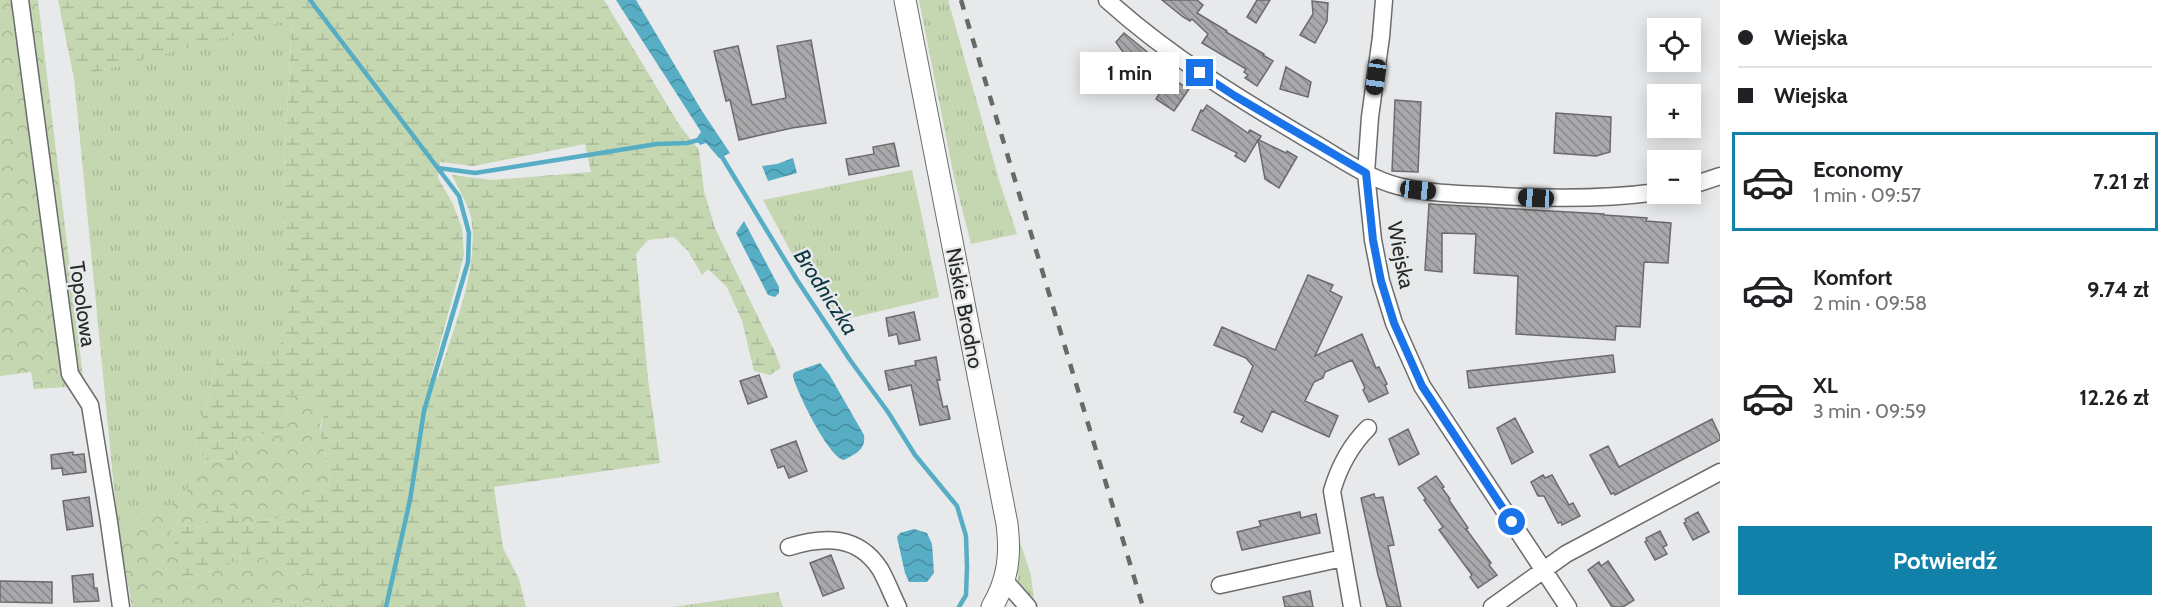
<!DOCTYPE html>
<html lang="pl">
<head>
<meta charset="utf-8">
<style>
  body { margin:0; font-family:Cabin,sans-serif; background:#f2f2f2; color:#202124; height:100vh; display:flex; flex-direction:column; font-size:22px; white-space:nowrap }
  * { box-sizing:border-box; margin:0 }
  p { font-size:20px; color:#757577 }
  .icon { flex:none; width:33px; height:33px; fill:none; stroke:currentColor; stroke-width:2; stroke-linecap:round; stroke-linejoin:round }
  .map { position:relative; flex:1; overflow:hidden }
  .side { display:flex; flex-direction:column; background:#fff; width:450px }
  .side>* { flex:none }
  .top-card { display:grid; align-content:center; height:132px; padding:0 18px; background:#fff }
  .tools { position:absolute; left:1647px; top:18px; display:grid; gap:12px }
  .tools a { display:grid; place-items:center; width:54px; height:54px; border-radius:0px; background:#fff; box-shadow:0 3px 15px #0003; font-size:30px }
  .end { position:absolute; width:27px; height:27px; margin:-14px; border:8px solid #1a73e8; background:#fff; box-shadow:0 0 0 3px #fff }
  .from { border-radius:50% }
  .bubble { position:absolute; height:42px; border-radius:0px; background:#fff; box-shadow:0 3px 15px #0003; font-size:20px; font-weight:700; line-height:42px; text-align:center }
  .car { position:absolute; width:18px; height:36px; margin:-18px -9px; border-radius:8px; box-shadow:0 0 4px 2px #0007; background:linear-gradient(#222 24%,#8ab4d8 0 40%,#222 0 76%,#8ab4d8 0 86%,#222 0) }
  .top-card b { display:flex; align-items:center; gap:21px; height:57px; font-size:22px }
  .top-card b+b { border-top:2px solid #e0e0e0 }
  .top-card i { width:15px; height:15px; background:#202124 }
  ul { padding:0; list-style:none }
  li { display:flex; align-items:center; gap:18px; height:99px; margin:0 12px 9px; padding:0 6px; border:3px solid transparent; border-radius:0px }
  li div { flex:1 }
  li b { display:block; font-size:22px }
  li em { font-style:normal; font-weight:700 }
  li.selected { border-color:#1281a9 }
  li>.icon { width:54px; height:54px; stroke-width:1.5 }
  .cta { display:flex; gap:12px; margin-top:auto; padding:12px 18px }
  .cta a { flex:1; height:69px; border-radius:0px; background:#1281a9; color:#fff; font-size:24px; font-weight:700; line-height:69px; text-align:center }
  main { display:flex; flex:1; min-height:0 }
  .map>svg:first-child { display:block }
  .grass { fill:url(#grass-tufts) }
  .forest { fill:url(#forest-crowns) }
  .wetland { fill:url(#wetland-marsh); fill-rule:evenodd }
  .water { fill:url(#water-waves) }
  .lines { fill:none; stroke-linecap:round; stroke-linejoin:round }
  .stream { stroke:#56adc4; stroke-width:4.5 }
  .building { fill:url(#building-back-hatch); stroke:#6a6b6d; stroke-width:1.5 }
  .minor-casing { stroke:#6b6c6e; stroke-width:19 }
  .tertiary-casing { stroke:#6b6c6e; stroke-width:23 }
  .minor { stroke:#fff; stroke-width:16 }
  .tertiary { stroke:#fff; stroke-width:21 }
  .rail { stroke:#686a6a; stroke-width:4.5; stroke-dasharray:10 10; stroke-linecap:butt }
  .route { stroke:#1a73e8; stroke-width:8 }
  .labels { text-anchor:middle; dominant-baseline:central; stroke-width:5; stroke-linejoin:round; paint-order:stroke }
  .street-label { font-size:21px; fill:#252626; stroke:#e7e9eb }
  .water-label { font-size:22px; font-style:italic; fill:#0d3741; stroke:#e7e9eb }
</style>
</head>
<body>
<main>
<div class="map">
<svg width="1720" height="607" viewBox="0 0 1720 607">
  <defs>
    <pattern id="grass-tufts" width="24" height="20" patternUnits="userSpaceOnUse" patternTransform="scale(1.5)"><rect width="24" height="20" fill="#c5d7b1"/><path d="M3 7l-1-3M5 7V3M7 7l1-3M15 17l-1-3M17 17v-4M19 17l1-3" fill="none" stroke="#a9b898"/></pattern>
    <pattern id="forest-crowns" width="20" height="18" patternUnits="userSpaceOnUse" patternTransform="scale(1.5)"><rect width="20" height="18" fill="#c5d7b1"/><path d="M2 6a3 3 0 1 1 6 0M12 15a3 3 0 1 1 6 0" fill="none" stroke="#a9b898"/></pattern>
    <pattern id="wetland-marsh" width="20" height="14" patternUnits="userSpaceOnUse" patternTransform="scale(1.5)"><rect width="20" height="14" fill="#c5d7b1"/><path d="M1 5h8M5 5V1M11 12h8M15 12V8" fill="none" stroke="#a9b898"/></pattern>
    <pattern id="water-waves" width="16" height="10" patternUnits="userSpaceOnUse" patternTransform="scale(1.5)"><rect width="16" height="10" fill="#56adc4"/><path d="M0 5q4-4 8 0t8 0" fill="none" stroke="#478d9f"/></pattern>
    <pattern id="building-back-hatch" width="6" height="6" patternUnits="userSpaceOnUse" patternTransform="scale(1.5)"><rect width="6" height="6" fill="#a8a9ab"/><path d="M-1 5l2 2M0 0l6 6M5-1l2 2" fill="none" stroke="#89898b"/></pattern>
  </defs>
  <rect width="100%" height="100%" fill="#e7e9eb"/>
  <!-- grass -->
  <path class="grass" d="M919,0H948L999,180L1017,234L971,244L954,177Z
    M292,19L282,208L292,303L276,363L217,358L209,396L194,445L207,460L193,474L187,492L170,508H150L136,520L118,529L74,78Z
    M912,170L939,297L834,322L797,263L763,200Z
    M1017,533L1031,575L1034,602L1018,582Z
    M778,592L783,607H672Z
    M316,601L342,607H263L266,604Z"/>
  <!-- forest -->
  <path class="forest" d="M0,0H38L84,386L34,389L31,372L0,376Z
    M290,395L311,398L324,412L320,426L323,447L330,468L328,490L299,520L283,517L241,524L228,502L204,527L170,524L185,579L221,568L254,552L275,565L322,581L316,601L266,604L263,607H132L118,529L136,520L150,508H170L187,492L193,474L207,460L234,461L236,439L251,435L286,433L285,416Z"/>
  <!-- wetland -->
  <path class="wetland" d="M58,0H604L680,126L699,150L704,191L715,228L775,352L781,368L770,375L754,371L742,321L727,287L708,269L702,275L688,251L674,237L648,240L636,254L648,379L660,463L494,487L503,548L519,579L526,607H342L316,601L322,581L275,565L254,552L221,568L185,579L169,524L204,527L218,499L228,502L242,524L283,517L299,520L304,492L328,490L330,468L323,447L320,431L324,412L311,398L290,395L285,416L287,433L251,435L236,439L234,461L207,460L194,445L209,396L217,358L276,363L291,303L282,208L292,20L74,78ZM585,144L591,172L493,180L452,175C458,189 468,203 471,217C480,267 453,330 438,378L431,377L464,255L462,228L452,202L438,178L440,162L473,166Z"/>
  <!-- water -->
  <path class="water" d="M616,0H636L702,111L730,153L719,158L706,143L700,145L696,139L701,132L698,127Z
    M793,158L797,173L768,181L762,166L777,164Z
    M744,221L779,287V293L775,297L768,295L736,233Z
    M820,363L829,374L864,435C866,450 855,454 844,460C829,458 798,394 793,377V374L795,372Z
    M914,529L927,533L932,544L934,573L927,582H909L905,573L897,537L900,533Z"/>
  <g class="lines">
    <!-- stream -->
    <path class="stream" d="M310,0L459,196L469,233L468,262L424,411L410,500L386,607
      M719,152L797,280L850,360L888,412L915,455L957,506L966,536L967,567L966,595L959,607
      M438,168L475,173L657,144L687,143L702,139"/>
  </g>
  <!-- building -->
  <path class="building" d="M1162,0H1197L1203,5L1197,13L1227,31L1226,32L1264,54L1263,55L1273,61L1257,86L1245,78L1248,75L1244,72L1246,69L1202,43L1208,34L1192,19L1190,21L1183,17Z
    M1257,0H1270L1256,23L1247,17Z
    M1312,1L1328,3L1327,21L1315,43L1300,35L1313,14Z
    M1124,33L1151,55L1137,72L1116,42Z
    M811,40L826,123L792,128L739,140L730,100L726,101L714,51L738,46L752,105L786,98L777,46Z
    M1286,67L1311,82L1308,97L1280,89Z
    M1161,72L1189,89L1174,111L1156,99L1162,89L1153,84Z
    M1395,100L1421,102L1418,172L1392,171Z
    M1207,105L1248,133L1250,130L1261,136L1259,140L1286,153L1287,151L1297,157L1279,188L1265,179L1258,140L1245,162L1235,156L1237,153L1192,130L1201,110L1203,111Z
    M1556,113L1611,117L1610,152L1596,156L1554,153Z
    M894,143L899,166L849,175L846,159L874,154L873,147Z
    M1429,204L1604,214V215L1647,218L1646,221L1671,223L1668,263L1644,262L1640,327L1616,326L1615,340L1516,334L1518,276L1474,273L1476,234L1442,233V272L1425,270Z
    M1308,275L1333,285L1330,291L1342,297L1315,356L1362,334L1376,368L1379,367L1387,384L1385,385L1388,393L1369,402L1363,390L1365,388L1352,360L1325,372L1323,378L1314,382L1305,401L1338,416L1329,437L1272,411L1262,432L1241,422L1244,416L1234,412L1253,366L1246,358L1214,345L1222,327L1275,350Z
    M914,312L920,340L899,344L897,334L889,336L886,318Z
    M1613,355L1615,372L1469,388L1467,371Z
    M936,357L940,380H937L943,407L947,406L950,419L920,425L911,385L889,390L885,371L916,365L915,361Z
    M759,375L767,397L748,404L740,381Z
    M1515,418L1533,452L1512,464L1497,428Z
    M1712,419L1720,436V440L1615,495L1614,493L1611,494L1590,455L1608,446L1619,467Z
    M1408,429L1419,454L1399,465L1389,439Z
    M796,441L807,471L789,478L784,466L778,468L771,450Z
    M73,452V455L84,454L86,472L63,475L62,468L52,469L51,455Z
    M1543,475L1545,478L1552,475L1569,505L1573,503L1580,516L1562,525L1561,522L1558,523L1544,496H1538L1531,482Z
    M1436,476L1444,487L1442,488L1450,499L1449,500L1468,528L1466,529L1491,563L1489,565L1497,575L1478,588L1470,577L1472,575L1439,530L1443,527L1424,500L1426,499L1418,488Z
    M1374,494L1375,498L1383,497L1394,545L1388,546L1401,607H1387L1378,575L1361,498Z
    M89,497L93,526L67,530L63,501Z
    M1300,512L1301,518L1316,514L1320,533L1242,550L1237,532L1261,526L1259,521Z
    M1698,512L1709,532L1693,540L1684,523L1686,522L1685,519Z
    M1660,531L1667,545L1663,547L1667,554L1655,560L1645,542L1647,540L1646,538Z
    M831,555L844,588L823,596L810,563Z
    M1608,561L1634,600L1623,607H1612L1588,570L1599,562L1601,566Z
    M93,574L94,588H97L99,601L74,602L72,576Z
    M0,581L52,582V603L0,602Z
    M1310,591L1313,607H1285L1283,597Z"/>
  <g class="lines">
    <!-- minor casing -->
    <g class="minor-casing">
      <path id="minor" d="M20,0L70,374L90,405L109,522L121,607
        M1107,0C1169,56 1238,98 1309,140C1337,156 1367,178 1398,186C1426,193 1456,194 1484,195C1543,199 1599,200 1658,192
        M1384,0L1381,37L1370,117L1366,173L1373,240L1381,281L1394,323L1422,386L1568,607
        M1690,186L1720,176
        M789,547C824,536 858,535 880,569C887,581 892,595 898,607
        M1005,581L1028,607
        M1220,585L1343,558
        M1352,607L1332,491C1339,467 1350,446 1368,428
        M1492,607L1566,554L1720,472"/>
    </g>
    <!-- tertiary casing -->
    <g class="tertiary-casing">
      <path id="tertiary" d="M905,0L1007,524C1011,555 1008,580 992,607"/>
    </g>
    <!-- minor -->
    <use href="#minor" class="minor"/>
    <!-- tertiary -->
    <use href="#tertiary" class="tertiary"/>
    <!-- rail -->
    <path class="rail" d="M961,0L1143,607"/>
  </g>
  <g class="lines">
    <!-- route -->
    <path class="route" d="M1200,73L1235,96L1366,173L1373,240L1381,281L1394,323L1422,386L1512,522"/>
  </g>
  <g class="labels">
    <!-- street labels -->
    <g class="street-label">
      <text transform="translate(1401 255) rotate(79)">Wiejska</text>
      <text transform="translate(83 304) rotate(82)">Topolowa</text>
      <text transform="translate(965 308) rotate(79)">Niskie Brodno</text>
    </g>
    <!-- water labels -->
    <g class="water-label">
      <text transform="translate(826 292) rotate(57)">Brodniczka</text>
    </g>
  </g>
</svg>
<div class="tools">
<a><svg class="icon" aria-label="locate" viewBox="0 0 24 24"><circle cx="12" cy="12" r="6"/><path d="M12 2v4M12 18v4M2 12h4M18 12h4"/></svg></a>
<a>+</a>
<a>−</a>
</div>
<i class="end from" style="left:1512px;top:522px"></i>
<i class="end" style="left:1200px;top:73px"></i>
<div class="bubble" style="left:1080px;top:52px;width:99px">1 min</div>
<i class="car" style="left:1376px;top:77px;rotate:188deg"></i>
<i class="car" style="left:1418px;top:190px;rotate:96deg"></i>
<i class="car" style="left:1536px;top:198px;rotate:273deg"></i>
</div>
<section class="side">
<div class="top-card">
<b><i class="from"></i>Wiejska</b>
<b><i></i>Wiejska</b>
</div>
<ul>
<li class="selected"><svg class="icon" aria-label="car" viewBox="0 0 24 24"><path d="M5 17H2v-5l4-1 3-4h7l3 4 3 1v5h-3M9 17h6M6 11h13"/><circle cx="7" cy="17" r="2"/><circle cx="17" cy="17" r="2"/></svg><div><b>Economy</b><p>1 min · 09:57</p></div><em>7.21 zł</em></li>
<li><svg class="icon" aria-label="car" viewBox="0 0 24 24"><path d="M5 17H2v-5l4-1 3-4h7l3 4 3 1v5h-3M9 17h6M6 11h13"/><circle cx="7" cy="17" r="2"/><circle cx="17" cy="17" r="2"/></svg><div><b>Komfort</b><p>2 min · 09:58</p></div><em>9.74 zł</em></li>
<li><svg class="icon" aria-label="car" viewBox="0 0 24 24"><path d="M5 17H2v-5l4-1 3-4h7l3 4 3 1v5h-3M9 17h6M6 11h13"/><circle cx="7" cy="17" r="2"/><circle cx="17" cy="17" r="2"/></svg><div><b>XL</b><p>3 min · 09:59</p></div><em>12.26 zł</em></li>
</ul>
<div class="cta"><a>Potwierdź</a></div>
</section>
</main>
</body>
</html>
